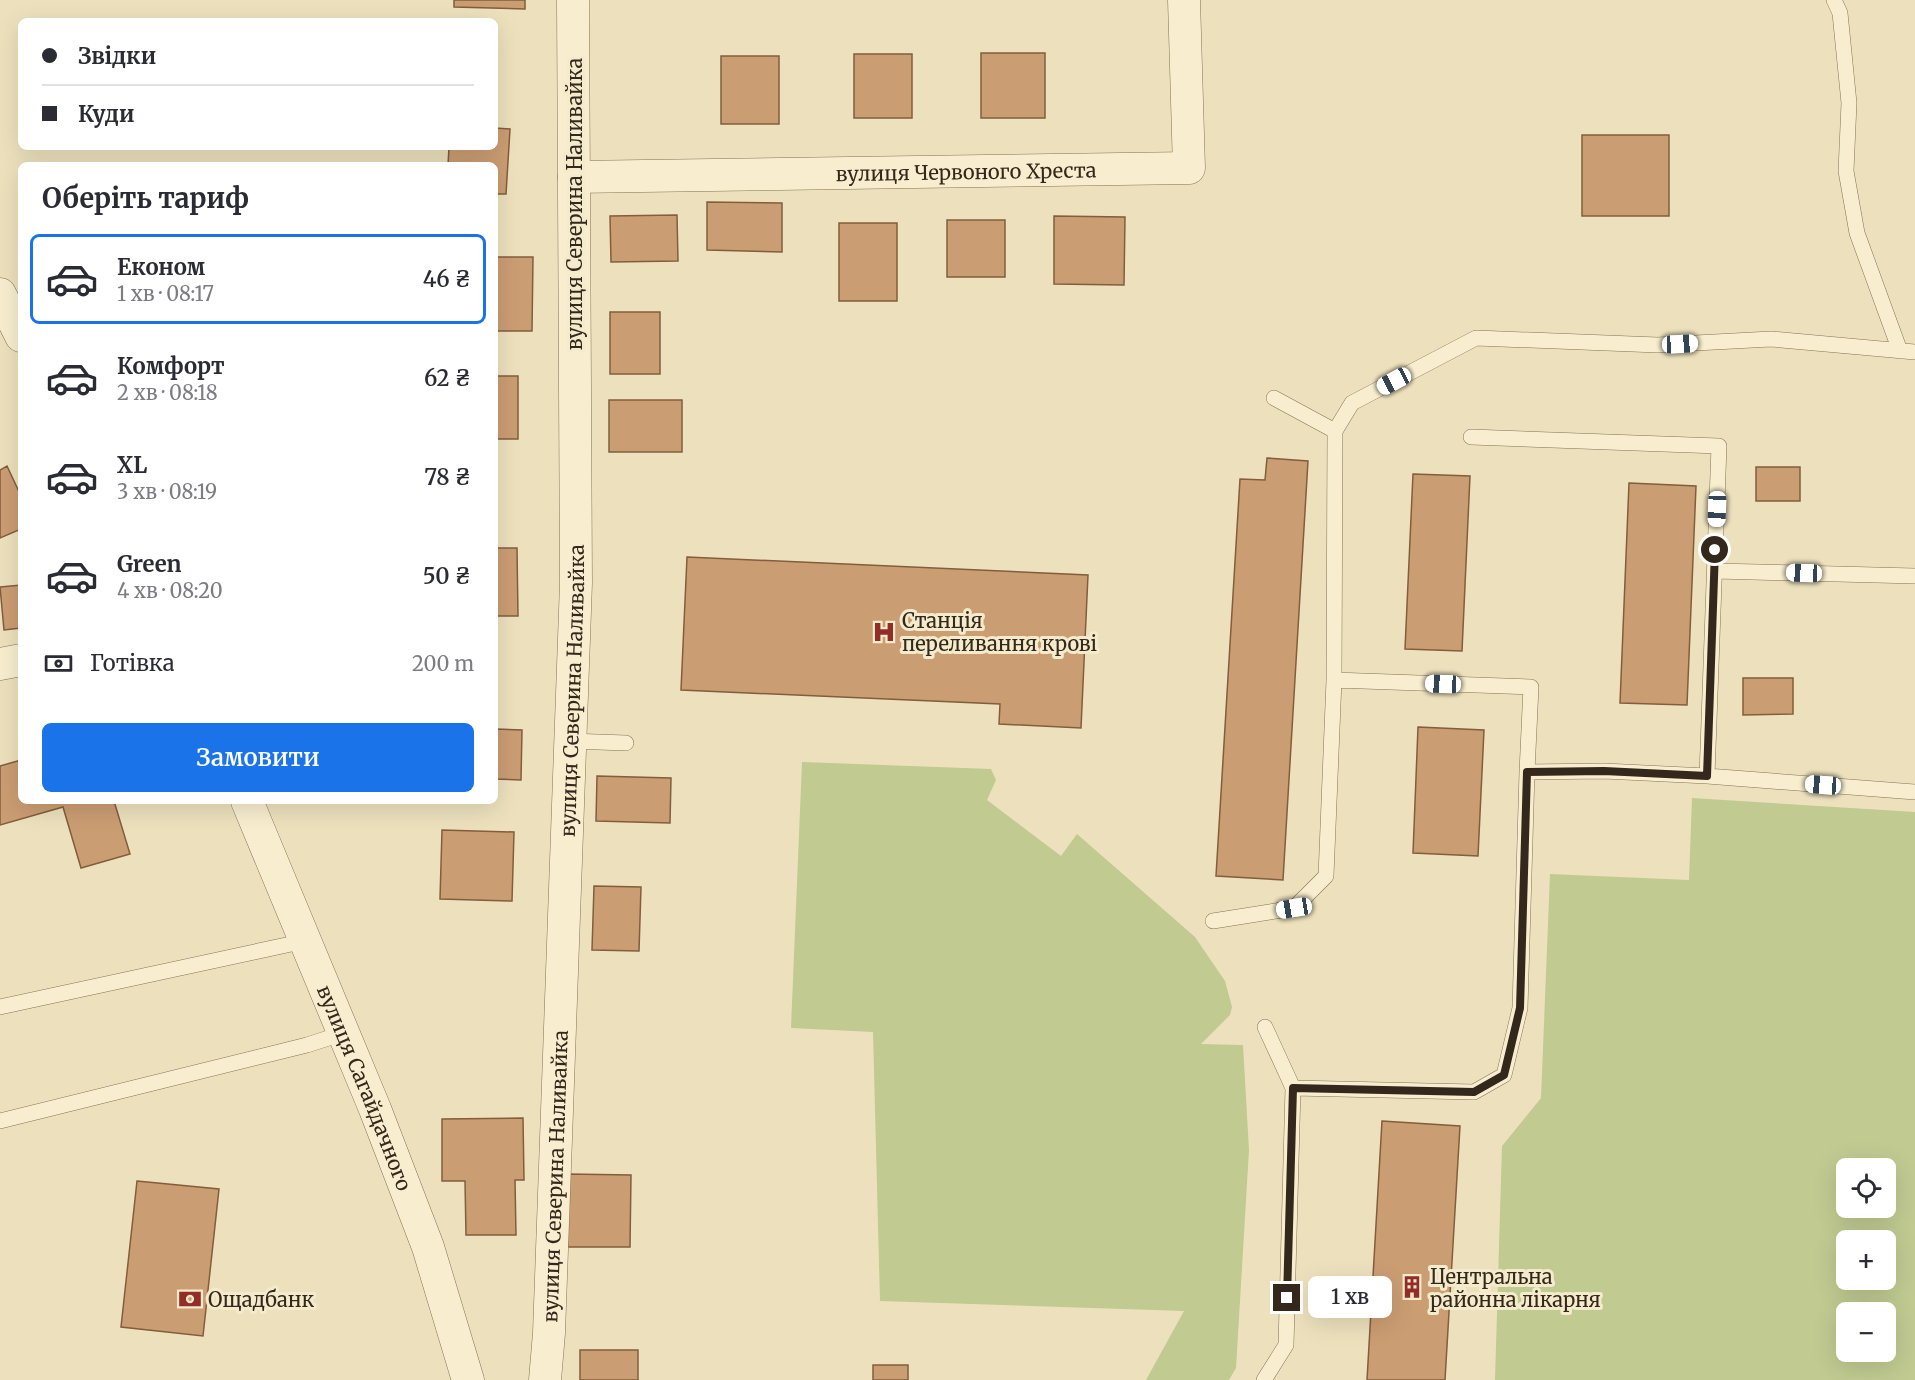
<!DOCTYPE html>
<html lang="uk">
<head>
<meta charset="utf-8">
<style>
  body { margin:0; font-family:Merriweather,serif; background:#f7f7f7; color:#2b2b33; height:100vh; display:flex; flex-direction:column; font-size:22px; white-space:nowrap }
  * { box-sizing:border-box; margin:0 }
  p { font-size:20px; color:#7c7c81 }
  .icon { flex:none; width:33px; height:33px; fill:none; stroke:currentColor; stroke-width:2; stroke-linecap:round; stroke-linejoin:round }
  .map { position:relative; flex:1; overflow:hidden }
  .details { position:absolute; left:18px; top:162px; width:480px; height:642px; display:flex; flex-direction:column; background:#fff; border-radius:9px; box-shadow:0 6px 24px #0002 }
  .details>* { flex:none }
  .hud { position:absolute; left:18px; top:18px; width:480px; height:132px; border-radius:9px; box-shadow:0 6px 24px #0002; display:grid; align-content:center; height:132px; padding:0 24px; background:#fff }
  .controls { position:absolute; left:1836px; top:1158px; display:grid; gap:12px }
  .controls a { display:grid; place-items:center; width:60px; height:60px; border-radius:9px; background:#fff; box-shadow:0 6px 24px #0002; font-size:30px }
  .end { position:absolute; width:27px; height:27px; margin:-14px; border:8px solid #33281b; background:#fff; box-shadow:0 0 0 3px #fff }
  .from { border-radius:50% }
  .bubble { position:absolute; height:42px; border-radius:9px; background:#fff; box-shadow:0 6px 24px #0002; font-size:20px; font-weight:600; line-height:42px; text-align:center }
  .car { position:absolute; width:18px; height:36px; margin:-18px -9px; border-radius:8px; box-shadow:0 0 4px 2px #0007; background:linear-gradient(#fff 24%,#345 0 40%,#fff 0 76%,#345 0 86%,#fff 0) }
  .hud b { display:flex; align-items:center; gap:21px; height:57px; font-size:22px }
  .hud b+b { border-top:2px solid #e1e1e2 }
  .hud i { width:15px; height:15px; background:#2b2b33 }
  ul { padding:0; list-style:none }
  li { display:flex; align-items:center; gap:18px; height:90px; margin:0 12px 9px; padding:0 12px; border:3px solid transparent; border-radius:9px }
  li div { flex:1 }
  li b { display:block; font-size:22px }
  li em { font-style:normal; font-weight:600 }
  li.on { border-color:#1a73e8 }
  li>.icon { width:54px; height:54px; stroke-width:1.5 }
  h2 { padding:0 24px; font-size:27px; line-height:72px }
  .pay { display:flex; align-items:center; gap:15px; height:66px; padding:0 24px; font-size:22px }
  .pay p { margin-inline-start:auto }
  .primary-button { display:flex; gap:12px; margin-top:auto; padding:12px 24px }
  .primary-button a { flex:1; height:69px; border-radius:9px; background:#1a73e8; color:#fff; font-size:24px; font-weight:600; line-height:69px; text-align:center }
  .map>svg:first-child { display:block }
  .green { fill:#c0ca91; fill-rule:evenodd }
  .building { fill:#cb9d73; stroke:#835d3d; stroke-width:1.5 }
  .lines { fill:none; stroke-linecap:round; stroke-linejoin:round }
  .service-casing { stroke:#847256; stroke-width:16 }
  .minor-casing { stroke:#847256; stroke-width:33 }
  .service { stroke:#f8eecf; stroke-width:15 }
  .minor { stroke:#f8eecf; stroke-width:32 }
  .route { stroke:#33281b; stroke-width:8 }
  .labels { text-anchor:middle; dominant-baseline:central; stroke-width:6; stroke-linejoin:round; paint-order:stroke }
  .street-label { font-size:20px; fill:#33281b; stroke:#f4ebcc }
  .poi-label { font-size:20px; fill:#33281b; stroke:#f4ebcc; text-anchor:start }
</style>
</head>
<body>
<div class="map">
<svg width="1915" height="1380" viewBox="0 0 1915 1380">
  <rect width="100%" height="100%" fill="#ede1bd"/>
  <!-- green -->
  <path class="green" d="M802,762L991,769L996,780L987,800L1061,856L1077,834L1195,937L1225,981L1232,1007L1230,1015L1201,1044L1243,1045L1249,1150L1236,1368L1229,1380H1146L1184,1311L880,1301L873,1032L791,1028Z
    M1692,798L1915,812V1380H1495L1502,1146L1541,1098L1550,874L1689,880ZM1886,1168V1208H1846V1168ZM1846,1240H1886V1280H1846ZM1846,1312H1886V1352H1846Z"/>
  <!-- building -->
  <path class="building" d="M454,0H525V9L454,7Z
    M981,53H1045V118H981Z
    M854,54H912V118H854Z
    M721,56H779V124H721Z
    M495,128L510,129L506,194H495V165H448L449,147H495Z
    M1582,135H1669V216H1582Z
    M707,202L782,203V252L707,250Z
    M677,215L678,261L611,262L610,216Z
    M1054,216L1125,217L1124,285L1054,284Z
    M947,220H1005V277H947Z
    M839,223H897V301H839Z
    M495,257H533L532,331H495Z
    M610,312H660V374H610Z
    M495,376H518V439H495Z
    M609,400H682V452H609Z
    M1267,458L1308,461L1283,880L1216,876L1240,479L1265,480Z
    M7,466L21,496V529L0,538V470Z
    M1756,467H1800V501H1756Z
    M1413,474L1470,476L1462,651L1405,649Z
    M1629,483L1696,486L1687,705L1620,703Z
    M495,548H517L518,616H495Z
    M687,557L1088,575L1081,728L999,724L1000,704L681,690Z
    M21,585V628L4,630L0,587Z
    M1743,678H1793V714L1743,715Z
    M1418,727L1484,730L1478,856L1413,853Z
    M495,729L522,730L521,780L495,779Z
    M21,760V801H114L130,854L81,868L63,807L0,825V766Z
    M597,776L671,778L670,823L596,821Z
    M442,830L514,832L512,901L440,899Z
    M594,886L641,887L639,951L592,950Z
    M523,1118L524,1180H515L516,1235H466L465,1181H442V1119Z
    M1382,1121L1460,1126L1445,1380H1367Z
    M568,1174L631,1175L630,1247H568Z
    M137,1181L219,1189L203,1336L121,1327Z
    M580,1350H638V1380H580Z
    M873,1365H908V1380H873Z"/>
  <g class="lines">
    <!-- service casing -->
    <g class="service-casing">
      <path id="service" d="M1834,0L1840,13L1849,103L1846,171L1857,233L1900,351
        M1335,431L1352,403L1476,338L1658,345L1771,339L1915,352
        M1471,437L1719,446L1707,776
        M1715,571L1915,576
        M1334,680L1531,687L1527,772
        M569,741L626,743
        M1213,921L1294,908L1326,876L1334,680L1335,431L1274,398
        M0,1007L305,941
        M1293,1088L1474,1092L1504,1075L1520,1008L1527,772L1604,771L1707,776L1915,792
        M0,1121L307,1045L344,1033
        M1264,1380L1286,1345L1293,1088L1265,1027"/>
    </g>
    <!-- minor casing -->
    <g class="minor-casing">
      <g id="minor">
        <path id="s1" d="M574,177L1189,168L1184,0"/>
        <path d="M0,294L21,336"/>
        <path d="M0,664L21,660"/>
        <path id="s2" d="M247,801L375,1109L428,1247L468,1380"/>
        <path id="s3" d="M545,1380L549,1333L576,583L573,0"/>
      </g>
    </g>
    <!-- service -->
    <use href="#service" class="service"/>
    <!-- minor -->
    <use href="#minor" class="minor"/>
  </g>
  <g class="lines">
    <!-- route -->
    <path class="route" d="M1287,1298L1293,1088L1474,1092L1504,1075L1520,1008L1527,772L1604,771L1707,776L1715,550"/>
  </g>
  <!-- icons -->
  <defs>
    <g id="hospital-bare" transform="scale(1.8)"><path d="M-5-5h3v3.5h4V-5h3V5h-3V1.5h-4V5h-3Z" fill="#922e27" stroke="#f4ebcc" stroke-width="2.5" paint-order="stroke"/></g>
    <g id="building-bare" transform="scale(1.8)"><path d="M-4-6H4V6H1V3H-1V6H-4ZM-2.5-4.3h1.7v1.8h-1.7ZM.8-4.3h1.7v1.8H.8ZM-2.5-1h1.7V.8h-1.7ZM.8-1h1.7V.8H.8Z" fill="#922e27" stroke="#f4ebcc" stroke-width="2.5" paint-order="stroke"/></g>
    <g id="bank-bare" transform="scale(1.8)"><path d="M-6-4H6V4H-6ZM0-2.3a2.3 2.3 0 1 0 0 4.6a2.3 2.3 0 1 0 0-4.6Z" fill="#922e27" stroke="#f4ebcc" stroke-width="2.5" paint-order="stroke"/></g>
  </defs>
  <g fill-rule="evenodd">
    <use href="#hospital-bare" x="884" y="632"/>
    <use href="#building-bare" x="1412" y="1287"/>
    <use href="#bank-bare" x="190" y="1299"/>
  </g>
  <g class="labels">
    <!-- street labels -->
    <g class="street-label">
      <text stroke="none"><textPath href="#s1" startOffset="392">вулиця Червоного Хреста</textPath></text>
      <text transform="translate(574 204) rotate(-90)">вулиця Северина Наливайка</text>
      <text stroke="none"><textPath href="#s3" startOffset="690">вулиця Северина Наливайка</textPath></text>
      <text stroke="none"><textPath href="#s2" startOffset="310">вулиця Сагайдачного</textPath></text>
      <text stroke="none"><textPath href="#s3" startOffset="204">вулиця Северина Наливайка</textPath></text>
    </g>
    <!-- poi labels -->
    <g class="poi-label">
      <text x="902" y="620">Станція<tspan x="902" dy="23">переливання крові</tspan></text>
      <text x="1430" y="1276">Центральна<tspan x="1430" dy="23">районна лікарня</tspan></text>
      <text x="208" y="1299">Ощадбанк</text>
    </g>
  </g>
</svg>
<div class="controls">
<a><svg class="icon" aria-label="locate" viewBox="0 0 24 24"><circle cx="12" cy="12" r="6"/><path d="M12 2v4M12 18v4M2 12h4M18 12h4"/></svg></a>
<a>+</a>
<a>−</a>
</div>
<i class="end from" style="left:1715px;top:550px"></i>
<i class="end" style="left:1287px;top:1298px"></i>
<div class="bubble" style="left:1308px;top:1276px;width:84px">1 хв</div>
<i class="car" style="left:1680px;top:344px;rotate:87deg"></i>
<i class="car" style="left:1394px;top:381px;rotate:242deg"></i>
<i class="car" style="left:1717px;top:509px;rotate:182deg"></i>
<i class="car" style="left:1804px;top:573px;rotate:272deg"></i>
<i class="car" style="left:1443px;top:684px;rotate:272deg"></i>
<i class="car" style="left:1823px;top:785px;rotate:274deg"></i>
<i class="car" style="left:1294px;top:908px;rotate:261deg"></i>
<div class="hud">
<b><i class="from"></i>Звідки</b>
<b><i></i>Куди</b>
</div>
<section class="details">
<h2>Оберіть тариф</h2>
<ul>
<li class="on"><svg class="icon" aria-label="car" viewBox="0 0 24 24"><path d="M5 17H2v-5l4-1 3-4h7l3 4 3 1v5h-3M9 17h6M6 11h13"/><circle cx="7" cy="17" r="2"/><circle cx="17" cy="17" r="2"/></svg><div><b>Економ</b><p>1 хв · 08:17</p></div><em>46 ₴</em></li>
<li><svg class="icon" aria-label="car" viewBox="0 0 24 24"><path d="M5 17H2v-5l4-1 3-4h7l3 4 3 1v5h-3M9 17h6M6 11h13"/><circle cx="7" cy="17" r="2"/><circle cx="17" cy="17" r="2"/></svg><div><b>Комфорт</b><p>2 хв · 08:18</p></div><em>62 ₴</em></li>
<li><svg class="icon" aria-label="car" viewBox="0 0 24 24"><path d="M5 17H2v-5l4-1 3-4h7l3 4 3 1v5h-3M9 17h6M6 11h13"/><circle cx="7" cy="17" r="2"/><circle cx="17" cy="17" r="2"/></svg><div><b>XL</b><p>3 хв · 08:19</p></div><em>78 ₴</em></li>
<li><svg class="icon" aria-label="car" viewBox="0 0 24 24"><path d="M5 17H2v-5l4-1 3-4h7l3 4 3 1v5h-3M9 17h6M6 11h13"/><circle cx="7" cy="17" r="2"/><circle cx="17" cy="17" r="2"/></svg><div><b>Green</b><p>4 хв · 08:20</p></div><em>50 ₴</em></li>
</ul>
<div class="pay"><svg class="icon" aria-label="cash" viewBox="0 0 24 24"><path d="M3 7h18v10H3z"/><circle cx="12" cy="12" r="2"/></svg>Готівка<p>200 m</p></div>
<div class="primary-button"><a>Замовити</a></div>
</section>
</div>
</body>
</html>
